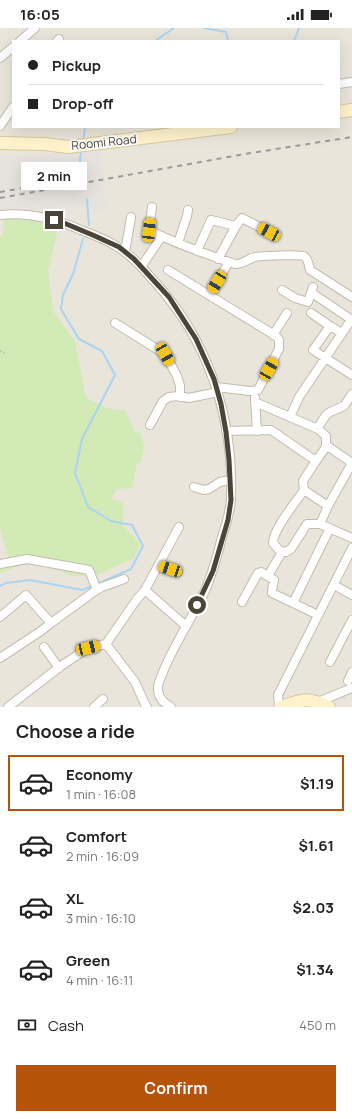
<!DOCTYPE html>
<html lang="en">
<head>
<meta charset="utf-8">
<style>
  body { margin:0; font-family:Manrope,sans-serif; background:#f2f2f2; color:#222; height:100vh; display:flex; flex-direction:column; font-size:15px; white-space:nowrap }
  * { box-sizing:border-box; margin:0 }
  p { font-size:13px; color:#767676 }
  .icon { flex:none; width:22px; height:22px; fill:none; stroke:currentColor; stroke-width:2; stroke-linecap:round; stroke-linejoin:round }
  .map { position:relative; height:679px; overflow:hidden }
  .panel { display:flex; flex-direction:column; background:#fff; flex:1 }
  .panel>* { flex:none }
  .guide { position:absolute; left:12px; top:12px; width:328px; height:88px; border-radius:0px; box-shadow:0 4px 16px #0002; display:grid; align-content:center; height:88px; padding:0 16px; background:#fff }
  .end { position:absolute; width:18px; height:18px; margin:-9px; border:5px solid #4b4439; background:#fff; box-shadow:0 0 0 2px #fff }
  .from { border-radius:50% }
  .bubble { position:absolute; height:28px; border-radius:0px; background:#fff; box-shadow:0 4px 16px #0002; font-size:13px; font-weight:700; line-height:28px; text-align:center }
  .car { position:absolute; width:12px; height:24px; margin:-12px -6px; border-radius:5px; box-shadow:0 0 3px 1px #0007; background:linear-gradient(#f5c518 24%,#345 0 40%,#f5c518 0 76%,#345 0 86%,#f5c518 0) }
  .guide b { display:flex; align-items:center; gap:14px; height:38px; font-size:15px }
  .guide b+b { border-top:1px solid #e0e0e0 }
  .guide i { width:10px; height:10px; background:#222 }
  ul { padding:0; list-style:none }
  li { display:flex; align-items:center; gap:12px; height:56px; margin:0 8px 6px; padding:0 8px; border:2px solid transparent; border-radius:0px }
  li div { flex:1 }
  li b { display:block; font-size:15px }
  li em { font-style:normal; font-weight:700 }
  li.on { border-color:#b45309 }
  li>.icon { width:36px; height:36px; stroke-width:1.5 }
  h2 { padding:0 16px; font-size:18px; line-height:48px }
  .pay { display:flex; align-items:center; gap:10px; height:44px; padding:0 16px; font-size:15px }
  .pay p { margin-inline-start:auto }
  .button { display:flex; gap:8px; margin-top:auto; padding:8px 16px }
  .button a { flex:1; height:46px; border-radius:0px; background:#b45309; color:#fff; font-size:16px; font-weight:700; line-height:46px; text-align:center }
  .status { display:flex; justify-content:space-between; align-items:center; height:28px; padding:0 20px; background:#fff; direction:ltr }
  .status svg { height:11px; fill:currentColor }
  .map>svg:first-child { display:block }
  .residential { fill:#eae5da; fill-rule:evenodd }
  .industrial { fill:#e6e2dd }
  .green { fill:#d2eab5 }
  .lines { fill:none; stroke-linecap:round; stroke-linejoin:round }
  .stream { stroke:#a9d4f2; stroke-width:2 }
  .street-casing { stroke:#c2bbae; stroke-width:10 }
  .secondary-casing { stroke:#d6c79b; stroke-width:14 }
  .path { stroke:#c4b79f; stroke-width:1.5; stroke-dasharray:2 2; stroke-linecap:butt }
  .street { stroke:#fff; stroke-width:8 }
  .secondary { stroke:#fff3cd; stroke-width:12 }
  .rail { stroke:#9a9a9a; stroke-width:2; stroke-dasharray:5 5; stroke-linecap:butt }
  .route { stroke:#4b4439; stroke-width:5 }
  .labels { text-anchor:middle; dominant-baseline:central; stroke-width:3.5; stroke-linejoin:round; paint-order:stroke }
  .street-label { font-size:12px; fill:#4b4439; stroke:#fff }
</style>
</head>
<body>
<div class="status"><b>16:05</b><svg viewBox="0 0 49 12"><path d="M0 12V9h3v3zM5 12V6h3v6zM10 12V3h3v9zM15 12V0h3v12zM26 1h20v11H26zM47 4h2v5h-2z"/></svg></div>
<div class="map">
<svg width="352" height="679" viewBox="0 0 352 679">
  <rect width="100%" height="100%" fill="#f6f3ec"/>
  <!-- residential -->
  <path class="residential" d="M0,0H352V679H0ZM13,13H339V99H13Z"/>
  <!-- industrial -->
  <path class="industrial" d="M102,123L106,183L69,178L0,189V130Z"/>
  <!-- green -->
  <path class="green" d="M5,190L59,196L48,243L53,283L75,313L86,370L106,380L125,383L135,404L140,403L144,419L141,434L137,435L132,460L117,461L111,471L123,474V498L140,516L134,530L97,547L72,548L50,539L28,535L0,545V535L9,531L0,500V209L2,208Z"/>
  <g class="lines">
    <!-- stream -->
    <path class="stream" d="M204,0L226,4L228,13
      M155,13L174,0
      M294,13L299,0
      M83,114L85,99
      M81,122L80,132L82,145
      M87,171L89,197
      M83,211L73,246L63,267L61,281L79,311L102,323L115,347L82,411L75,445L88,479L111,493L132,497L143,518L131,541L97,556
      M0,558L6,555L30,552L82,562L93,558"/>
    <!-- street casing -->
    <g class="street-casing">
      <path id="street" d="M20,13L35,0
        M57,13L59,11
        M0,30L13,19
        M339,56L352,54
        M0,98L13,79
        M152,179L149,202C176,216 206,226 235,236C242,237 247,231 255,229C259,228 302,226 304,228C308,230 309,238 310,242L352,269
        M0,187C28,184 56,191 81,202C94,207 108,212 119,220C133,228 143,241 154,253C209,313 234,390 231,472C230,484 226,497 222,509C217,529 212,548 203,567C190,593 174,617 163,644C161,650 157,656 158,662C159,671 164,675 171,679
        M178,215L187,188L188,182
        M197,223L211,192L236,198
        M125,224L131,189
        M218,231L236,198L242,190L269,204
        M141,239L162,208
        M168,242L276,308L279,312V321L258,362L250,363L216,359
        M282,262L295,270L308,274L313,259
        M312,265L352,292
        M209,267L229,234
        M311,285L330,298
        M115,295L165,326L177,348L180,358V369
        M342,305L330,298L313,322L352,347
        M273,307L287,285
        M255,370L257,403
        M255,374L318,401L326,408V419L316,433
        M290,389L299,369L351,292
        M150,397L163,373L169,369L178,368L189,370L218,364
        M317,401L326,387L330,384L344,378L352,366
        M226,403L271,402L316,433L303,453L304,462L328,478L352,435
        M326,417L352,435
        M194,459L204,462L209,461L220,454L230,452
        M304,462C296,474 273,501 273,515L280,523L286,524L291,521L307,496H320
        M328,478L320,496L352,510
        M0,536L27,531L89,542L97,562
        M158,537L178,544
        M268,548L282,524
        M334,557L352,567
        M145,562L179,499
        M242,574L258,545L261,544L274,552L272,562V565L293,575
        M318,587L293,575L330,500
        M0,589L26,567L51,595L41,603L0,630
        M51,595L95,563L102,559L124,551
        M106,616L137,571L145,562L186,598
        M44,619L59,640
        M330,634L352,592
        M348,653L352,644
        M318,674L352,660
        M8,679L61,638L88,620L106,616L135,654L145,676L147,679
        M94,679L103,671
        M279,679L278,667L352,520"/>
    </g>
    <!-- secondary casing -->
    <g class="secondary-casing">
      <path id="secondary" d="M339,84L352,82
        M0,115L45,116L68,119L231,99
        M281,679C304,671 307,669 329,679"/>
    </g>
    <!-- path -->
    <path class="path" d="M0,323L5,325"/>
    <!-- street -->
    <use href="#street" class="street"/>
    <!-- secondary -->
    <use href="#secondary" class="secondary"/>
    <!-- rail -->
    <path class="rail" d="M0,164L29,159
      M0,170L245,126L352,109"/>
  </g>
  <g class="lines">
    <!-- route -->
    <path class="route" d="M54,192L64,195L95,208L119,219L134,231L169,269L196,311L214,351L221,376L226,404L229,432L231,472L228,492L213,543L197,577"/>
  </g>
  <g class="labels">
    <!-- street labels -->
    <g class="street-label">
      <text transform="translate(104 114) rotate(-6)">Roomi Road</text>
    </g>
  </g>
</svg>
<i class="end from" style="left:197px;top:577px"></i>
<i class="end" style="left:54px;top:192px"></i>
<div class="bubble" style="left:21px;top:134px;width:66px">2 min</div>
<i class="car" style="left:149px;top:202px;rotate:7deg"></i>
<i class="car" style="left:269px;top:204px;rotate:299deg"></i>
<i class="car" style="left:217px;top:254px;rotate:211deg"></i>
<i class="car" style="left:165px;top:326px;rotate:150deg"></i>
<i class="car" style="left:269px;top:341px;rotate:30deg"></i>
<i class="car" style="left:170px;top:541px;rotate:288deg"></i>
<i class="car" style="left:88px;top:620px;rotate:77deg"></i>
<div class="guide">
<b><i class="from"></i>Pickup</b>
<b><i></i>Drop-off</b>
</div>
</div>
<section class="panel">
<h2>Choose a ride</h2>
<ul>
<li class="on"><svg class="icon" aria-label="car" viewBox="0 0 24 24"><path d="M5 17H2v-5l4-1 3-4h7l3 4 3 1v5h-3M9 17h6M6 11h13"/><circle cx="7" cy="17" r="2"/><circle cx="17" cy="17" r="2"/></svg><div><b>Economy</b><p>1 min · 16:08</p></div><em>$1.19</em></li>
<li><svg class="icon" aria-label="car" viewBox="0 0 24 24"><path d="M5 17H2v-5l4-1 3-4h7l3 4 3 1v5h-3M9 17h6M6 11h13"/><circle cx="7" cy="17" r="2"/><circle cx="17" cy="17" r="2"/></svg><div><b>Comfort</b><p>2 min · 16:09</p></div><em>$1.61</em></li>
<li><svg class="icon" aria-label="car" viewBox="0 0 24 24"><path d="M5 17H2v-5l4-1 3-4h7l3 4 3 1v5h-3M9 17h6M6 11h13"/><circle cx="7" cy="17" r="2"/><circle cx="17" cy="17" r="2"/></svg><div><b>XL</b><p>3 min · 16:10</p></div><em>$2.03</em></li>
<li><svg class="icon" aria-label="car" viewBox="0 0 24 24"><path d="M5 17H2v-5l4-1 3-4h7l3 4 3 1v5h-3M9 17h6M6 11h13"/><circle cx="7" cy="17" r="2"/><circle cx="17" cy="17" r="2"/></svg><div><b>Green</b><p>4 min · 16:11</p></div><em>$1.34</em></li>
</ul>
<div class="pay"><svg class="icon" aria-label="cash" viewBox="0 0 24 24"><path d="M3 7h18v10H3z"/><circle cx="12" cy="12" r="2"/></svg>Cash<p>450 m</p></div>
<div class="button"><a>Confirm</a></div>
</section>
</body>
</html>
